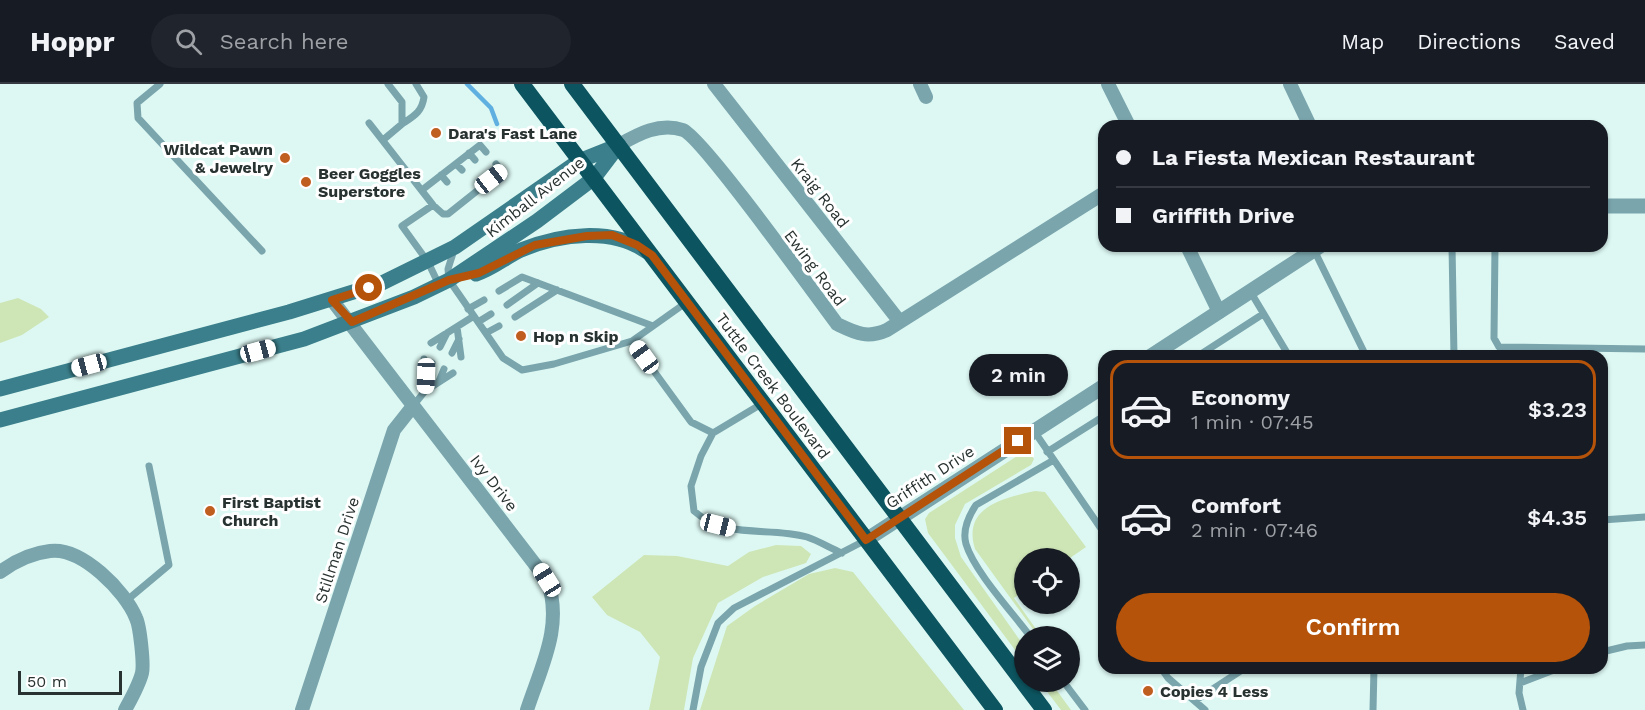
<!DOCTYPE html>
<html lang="en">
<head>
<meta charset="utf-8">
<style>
  body { margin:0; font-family:"Work Sans",sans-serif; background:#20242c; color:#f1f3f6; height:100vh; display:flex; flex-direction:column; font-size:22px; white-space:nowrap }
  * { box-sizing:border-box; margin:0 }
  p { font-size:20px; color:#9ea1a6 }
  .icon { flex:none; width:33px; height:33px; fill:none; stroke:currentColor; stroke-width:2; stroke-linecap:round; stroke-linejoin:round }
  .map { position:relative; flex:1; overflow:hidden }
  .details { position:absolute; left:1098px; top:266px; width:510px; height:324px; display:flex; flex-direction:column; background:#171b24; border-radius:18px; box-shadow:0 2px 4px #0004 }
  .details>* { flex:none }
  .top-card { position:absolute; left:1098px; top:36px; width:510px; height:132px; border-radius:18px; box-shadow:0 2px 4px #0004; display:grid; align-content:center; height:132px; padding:0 18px; background:#171b24 }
  .fabs { position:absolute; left:1014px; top:464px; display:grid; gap:12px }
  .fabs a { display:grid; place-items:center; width:66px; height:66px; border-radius:50%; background:#171b24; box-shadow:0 2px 4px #0004; font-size:30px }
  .scale { position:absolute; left:18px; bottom:15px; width:104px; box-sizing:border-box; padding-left:6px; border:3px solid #283230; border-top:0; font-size:16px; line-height:21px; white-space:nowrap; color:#283230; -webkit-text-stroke:4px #fff; paint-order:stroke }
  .end { position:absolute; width:27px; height:27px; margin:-14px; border:8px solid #b45309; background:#fff; box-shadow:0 0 0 3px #fff }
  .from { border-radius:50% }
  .bubble { position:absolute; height:42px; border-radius:21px; background:#171b24; box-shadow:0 2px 4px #0004; font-size:20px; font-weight:600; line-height:42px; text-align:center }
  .car { position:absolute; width:18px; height:36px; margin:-18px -9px; border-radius:8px; box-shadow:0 0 4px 2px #0007; background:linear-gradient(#fff 24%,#345 0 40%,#fff 0 76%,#345 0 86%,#fff 0) }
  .top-card b { display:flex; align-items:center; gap:21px; height:57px; font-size:22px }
  .top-card b+b { border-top:2px solid #363941 }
  .top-card i { width:15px; height:15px; background:#f1f3f6 }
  ul { padding:10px 0 0; list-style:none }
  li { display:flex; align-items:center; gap:18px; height:99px; margin:0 12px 9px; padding:0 6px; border:3px solid transparent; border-radius:18px }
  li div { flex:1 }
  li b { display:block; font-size:22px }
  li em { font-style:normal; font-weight:600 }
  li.active { border-color:#b45309 }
  li>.icon { width:54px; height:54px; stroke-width:1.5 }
  .button { display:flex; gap:12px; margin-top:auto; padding:12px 18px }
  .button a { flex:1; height:69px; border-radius:36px; background:#b45309; color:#fff; font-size:24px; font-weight:600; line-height:69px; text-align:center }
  header { display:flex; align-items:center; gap:36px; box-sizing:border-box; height:84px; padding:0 30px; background:#171b24; border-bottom:2px solid #363941 }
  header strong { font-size:28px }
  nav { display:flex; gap:33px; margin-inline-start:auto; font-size:21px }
  .search { width:420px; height:54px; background:#20242c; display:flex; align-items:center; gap:15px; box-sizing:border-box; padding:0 21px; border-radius:33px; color:#9ea1a6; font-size:22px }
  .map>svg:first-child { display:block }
  .green { fill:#cee6b6 }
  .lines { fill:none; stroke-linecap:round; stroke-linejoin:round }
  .stream { stroke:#5fb0e0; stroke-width:4.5 }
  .service { stroke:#7aa5ad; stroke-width:7 }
  .minor { stroke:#7aa5ad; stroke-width:14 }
  .tertiary { stroke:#7aa5ad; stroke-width:15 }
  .secondary { stroke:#3a7f8b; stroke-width:15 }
  .trunk { stroke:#0c5560; stroke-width:16 }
  .route { stroke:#b45309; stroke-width:8 }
  .poi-dot { fill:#bf5e1f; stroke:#fff; stroke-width:2 }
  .labels { text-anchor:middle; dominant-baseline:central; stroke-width:6; stroke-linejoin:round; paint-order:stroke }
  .poi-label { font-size:16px; font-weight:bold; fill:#283230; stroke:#fff; text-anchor:start }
  .street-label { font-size:16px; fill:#283230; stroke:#fff }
</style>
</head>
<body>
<header>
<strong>Hoppr</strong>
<div class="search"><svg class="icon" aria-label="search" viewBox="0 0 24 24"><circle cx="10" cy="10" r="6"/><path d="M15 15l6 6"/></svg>Search here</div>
<nav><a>Map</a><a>Directions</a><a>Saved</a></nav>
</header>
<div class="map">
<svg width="1645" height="626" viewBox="0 0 1645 626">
  <rect width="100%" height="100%" fill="#ddf8f3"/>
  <!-- green -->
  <path class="green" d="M18,214L41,225L49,233L22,251L0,259V219Z
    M1029,368L1034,375L1031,381L965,420L955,441V454L961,473L1024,562V578L928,449L925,435L929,429L1022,369Z
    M1035,407L1045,408L1086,463L1070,474H1024V507L1014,514L1041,552H1038L975,465C962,423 1003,414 1035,407Z
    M776,461L801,462L811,470L806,479L763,493L718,519L693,574L684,626H649L660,573L640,548L607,531L592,513L644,471L677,472L728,482L749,468Z
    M835,484L853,488L964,626H700L727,542L755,522L809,490Z
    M1039,597H1050L1071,626H1061Z"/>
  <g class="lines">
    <!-- stream -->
    <path class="stream" d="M467,0L491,24L497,40"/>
    <!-- service -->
    <path class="service" d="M160,0L137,19L138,34L262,167
      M369,39L433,121L402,142L428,178L439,201
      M402,40C414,32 422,28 424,13L416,0
      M383,56L402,40V18L388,0
      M469,69L475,76
      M456,80L462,86
      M441,91L447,98
      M422,106L480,61L486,68
      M433,121L443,130H448L502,87L496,80
      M1452,162L1454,272
      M1495,162L1494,254L1499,263L1645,265
      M454,166L448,185L449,196L503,274L522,286L554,280L632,257
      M1314,166L1366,272
      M499,207L522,193L653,242
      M1250,207L1289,272
      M687,218L632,257L691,338L713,349
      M507,221L538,199
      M468,225L484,216
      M515,233L557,206
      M478,238L491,230
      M457,243L461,273
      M486,249L499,242
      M431,259L474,232
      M440,263L447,249
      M452,269L459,255
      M1198,272L1263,230
      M424,275L426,292
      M439,297L444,285
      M425,307L426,292L432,279
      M763,319L713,349L701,372L691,402L694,427C726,456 769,442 807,453C819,457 830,464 842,469
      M413,322L425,307L453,289
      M1034,347L1104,449
      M1047,368L1104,332
      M1602,436L1645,433
      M126,517L169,481L149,382
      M1030,552C1012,528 974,487 966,460C962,446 968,433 976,421L1052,377
      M1070,559V558
      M1602,568L1627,562L1645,561
      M1161,584L1168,594L1205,626
      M1521,584L1519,609L1523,626
      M1063,597L1085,626
      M1520,599L1559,584
      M1196,616L1245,584
      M693,626L701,583L718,539L734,524L866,456
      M1373,626L1374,584"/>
    <!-- minor -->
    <path class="minor" d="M714,0L900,238
      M920,0L926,13
      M1108,0L1129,42
      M1290,0L1310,42
      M619,61C638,50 660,38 683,46C702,53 816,212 837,240C856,249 867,255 887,246L1104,109
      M1187,162L1219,228
      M332,216L547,496C564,541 541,583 527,626
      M0,488C15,477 32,469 50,467C82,463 125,507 136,534C140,542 144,580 142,589C139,601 131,615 125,626
      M302,626L394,346L413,322"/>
    <!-- tertiary -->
    <path class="tertiary" d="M1602,122H1645
      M1151,272L1320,162
      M866,456L1104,302"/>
    <!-- secondary -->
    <path class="secondary" d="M476,190C492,185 506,173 521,166C560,150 612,143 647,168
      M0,305L289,228L382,199L455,163L579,77L619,61
      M0,336L304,255L414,213L449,196L537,137L594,94L619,61"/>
    <!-- trunk -->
    <path class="trunk" d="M522,0L995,626
      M572,0L1044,626"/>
  </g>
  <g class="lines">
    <!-- route -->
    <path class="route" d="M369,204L332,216L352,238L449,196L479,189L535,161L587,152L612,151L637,161L652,171L866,456L1018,357"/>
  </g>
  <!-- markers -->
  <g class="poi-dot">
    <circle cx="436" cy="49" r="6"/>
    <circle cx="285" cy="74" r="6"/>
    <circle cx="306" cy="98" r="6"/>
    <circle cx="521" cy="252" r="6"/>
    <circle cx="210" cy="427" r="6"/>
    <circle cx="1148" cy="607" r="6"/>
  </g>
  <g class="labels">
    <!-- poi labels -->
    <g class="poi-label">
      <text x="448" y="49">Dara's Fast Lane</text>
      <text x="273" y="65" text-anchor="end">Wildcat Pawn<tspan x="273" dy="18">&amp; Jewelry</tspan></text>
      <text x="318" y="89">Beer Goggles<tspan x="318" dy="18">Superstore</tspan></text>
      <text x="533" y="252">Hop n Skip</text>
      <text x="222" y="418">First Baptist<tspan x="222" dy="18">Church</tspan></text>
      <text x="1160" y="607">Copies 4 Less</text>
    </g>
    <!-- street labels -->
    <g class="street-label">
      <text transform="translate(820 109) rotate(52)">Kraig Road</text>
      <text transform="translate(535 113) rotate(-38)">Kimball Avenue</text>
      <text transform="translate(815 184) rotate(53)">Ewing Road</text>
      <text transform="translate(773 302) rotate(53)">Tuttle Creek Boulevard</text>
      <text transform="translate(930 393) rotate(-33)">Griffith Drive</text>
      <text transform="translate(494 399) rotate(52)">Ivy Drive</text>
      <text transform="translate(337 466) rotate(-72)">Stillman Drive</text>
    </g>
  </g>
</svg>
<div class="fabs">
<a><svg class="icon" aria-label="locate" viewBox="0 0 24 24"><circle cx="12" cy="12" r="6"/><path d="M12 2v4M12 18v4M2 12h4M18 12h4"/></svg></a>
<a><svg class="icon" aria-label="layers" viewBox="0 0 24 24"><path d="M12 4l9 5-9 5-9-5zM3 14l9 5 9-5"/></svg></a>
</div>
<div class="scale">50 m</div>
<i class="end from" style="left:369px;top:204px"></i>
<i class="end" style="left:1018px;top:357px"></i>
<div class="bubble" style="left:969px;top:270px;width:99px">2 min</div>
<i class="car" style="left:491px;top:95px;rotate:52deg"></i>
<i class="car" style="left:258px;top:267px;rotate:75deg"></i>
<i class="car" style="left:644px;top:273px;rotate:324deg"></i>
<i class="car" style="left:89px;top:281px;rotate:255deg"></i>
<i class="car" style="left:426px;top:292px;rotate:182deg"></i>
<i class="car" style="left:718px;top:441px;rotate:104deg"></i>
<i class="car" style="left:547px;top:496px;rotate:328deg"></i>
<div class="top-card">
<b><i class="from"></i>La Fiesta Mexican Restaurant</b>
<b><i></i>Griffith Drive</b>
</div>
<section class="details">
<ul>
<li class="active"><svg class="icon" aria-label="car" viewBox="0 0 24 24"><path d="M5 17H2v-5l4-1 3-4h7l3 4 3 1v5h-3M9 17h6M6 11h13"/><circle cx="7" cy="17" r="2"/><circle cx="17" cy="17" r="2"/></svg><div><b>Economy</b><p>1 min · 07:45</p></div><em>$3.23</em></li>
<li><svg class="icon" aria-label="car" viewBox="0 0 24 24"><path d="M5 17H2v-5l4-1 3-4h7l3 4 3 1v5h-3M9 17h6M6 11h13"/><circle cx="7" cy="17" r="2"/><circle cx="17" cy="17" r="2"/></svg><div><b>Comfort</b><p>2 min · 07:46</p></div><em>$4.35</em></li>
</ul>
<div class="button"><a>Confirm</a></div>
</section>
</div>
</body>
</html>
